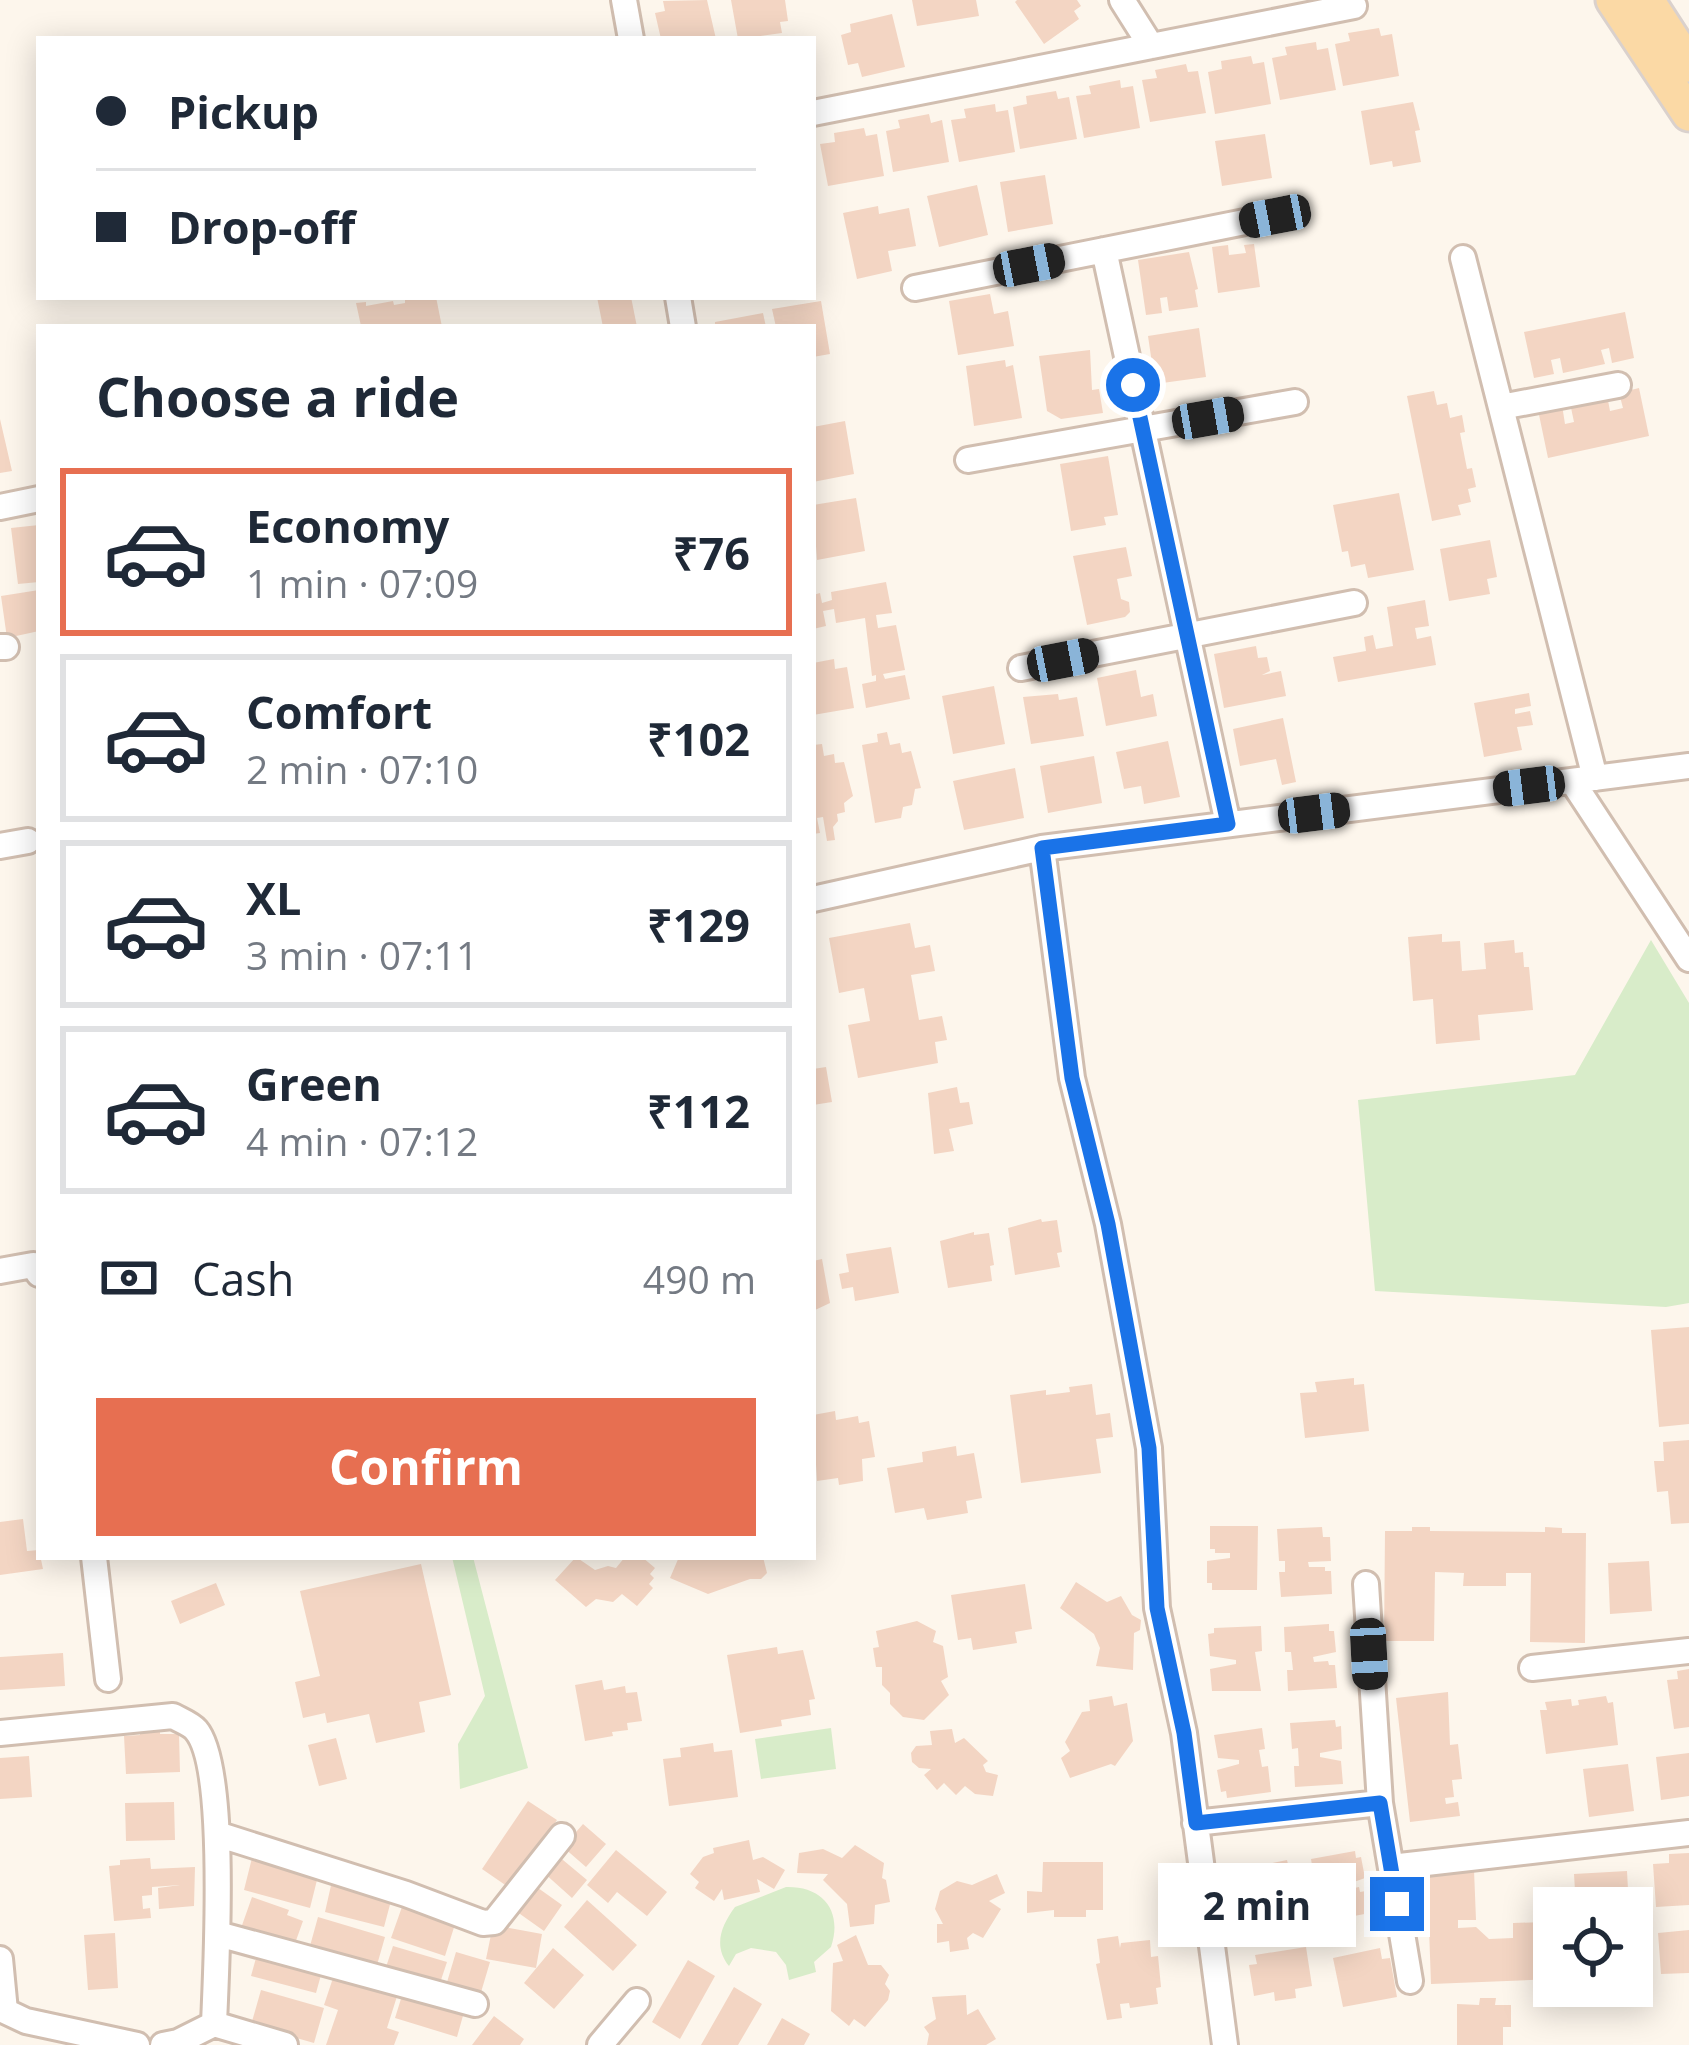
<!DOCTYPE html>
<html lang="en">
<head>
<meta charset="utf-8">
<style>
  body { margin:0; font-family:"Open Sans",sans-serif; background:#f2f2f3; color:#1f2937; height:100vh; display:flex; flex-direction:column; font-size:45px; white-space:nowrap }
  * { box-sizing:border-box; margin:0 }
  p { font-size:39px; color:#747a83 }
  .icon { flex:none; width:66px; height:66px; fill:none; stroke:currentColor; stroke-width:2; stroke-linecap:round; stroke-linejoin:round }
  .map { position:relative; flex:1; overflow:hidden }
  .sheet { position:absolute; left:36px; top:324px; width:780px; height:1236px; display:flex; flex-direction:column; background:#fff; border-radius:0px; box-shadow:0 6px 30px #0003 }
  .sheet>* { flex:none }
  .banner { position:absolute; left:36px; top:36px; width:780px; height:264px; border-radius:0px; box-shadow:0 6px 30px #0003; display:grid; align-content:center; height:264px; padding:0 60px; background:#fff }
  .tools { position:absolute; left:1533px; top:1887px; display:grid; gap:24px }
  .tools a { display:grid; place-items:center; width:120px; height:120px; border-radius:0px; background:#fff; box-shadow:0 6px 30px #0003; font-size:60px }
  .end { position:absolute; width:54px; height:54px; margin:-27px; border:15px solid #1a73e8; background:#fff; box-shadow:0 0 0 6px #fff }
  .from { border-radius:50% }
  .bubble { position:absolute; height:84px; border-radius:0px; background:#fff; box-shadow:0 6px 30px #0003; font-size:39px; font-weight:700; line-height:84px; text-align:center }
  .car { position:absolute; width:36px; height:72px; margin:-36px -18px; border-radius:15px; box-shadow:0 0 9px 3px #0007; background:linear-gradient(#222 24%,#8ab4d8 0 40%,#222 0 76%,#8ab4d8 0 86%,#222 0) }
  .banner b { display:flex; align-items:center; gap:42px; height:114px; font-size:45px }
  .banner b+b { border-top:3px solid #e0e1e3 }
  .banner i { width:30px; height:30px; background:#1f2937 }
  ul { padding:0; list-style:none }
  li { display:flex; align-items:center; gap:36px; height:168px; margin:0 24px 18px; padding:0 36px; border:6px solid #e0e1e3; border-radius:0px }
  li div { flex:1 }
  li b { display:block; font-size:45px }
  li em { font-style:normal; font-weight:700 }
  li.on { border-color:#e76f51 }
  li>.icon { width:108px; height:108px; stroke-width:1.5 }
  h2 { padding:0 60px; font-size:54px; line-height:144px }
  .pay { display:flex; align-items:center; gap:30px; height:132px; padding:0 60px; font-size:45px }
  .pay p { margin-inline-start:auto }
  .action { display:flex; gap:24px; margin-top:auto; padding:24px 60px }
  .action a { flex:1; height:138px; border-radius:0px; background:#e76f51; color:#fff; font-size:48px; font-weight:700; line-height:138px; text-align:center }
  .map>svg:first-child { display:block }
  .green { fill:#d8ecc9 }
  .building { fill:#f3d5c3 }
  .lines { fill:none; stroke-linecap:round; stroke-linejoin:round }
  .minor-casing { stroke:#d1beb0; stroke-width:30 }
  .major-casing { stroke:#dad1cd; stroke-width:39 }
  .minor { stroke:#fff; stroke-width:24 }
  .major { stroke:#fbd9a5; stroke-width:33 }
  .route { stroke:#1a73e8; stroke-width:15 }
</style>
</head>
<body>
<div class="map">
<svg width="1689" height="2045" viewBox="0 0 1689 2045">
  <rect width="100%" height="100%" fill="#fdf6ec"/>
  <!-- green -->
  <path class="green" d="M1651,940L1689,1003V1303L1666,1307L1375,1291L1358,1100L1575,1075Z
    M452,1557H473L528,1768L460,1789L458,1744L485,1696Z
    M831,1728L836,1769L761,1779L755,1739Z
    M786,1887C823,1886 843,1911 831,1947L814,1962L816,1972L789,1980L786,1965L776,1952L751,1948L736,1954L729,1966C713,1946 721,1926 735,1907Z"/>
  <!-- building -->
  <path class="building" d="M707,0L716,39H661L655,13L665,11L663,1Z
    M731,0H785L788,21L780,22L782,33L738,39Z
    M912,0H976L979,16L917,26Z
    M1017,0H1077L1081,6L1074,11L1079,19L1044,44L1015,2Z
    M892,14L905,67L862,77L858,63L848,65L841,35L851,32L850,24Z
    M1379,28L1381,36L1392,34L1399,76L1343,86L1335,44L1350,41L1348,33Z
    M1316,42L1317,50L1328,48L1336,90L1280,100L1272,58L1287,55L1285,47Z
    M1251,56L1253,64L1264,62L1271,104L1215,114L1208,72L1222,69L1221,61Z
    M1186,64L1188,72L1198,71L1206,113L1150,122L1142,80L1157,78L1155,70Z
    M1120,80L1121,88L1133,86L1140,128L1084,138L1076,96L1091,94L1089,86Z
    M1056,91L1058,99L1069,97L1077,139L1020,149L1013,107L1027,104L1026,96Z
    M1413,102L1420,130L1415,131L1421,162L1393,167L1392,161L1370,165L1361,111Z
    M995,104L996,112L1008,110L1015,152L959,162L951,120L966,118L964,109Z
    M929,114L931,123L942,120L949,162L893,172L886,131L900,128L898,120Z
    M864,128L866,136L877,134L884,176L828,186L820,144L835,142L834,133Z
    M1265,134L1272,178L1222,186L1215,141Z
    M1045,175L1053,224L1008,232L1000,182Z
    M977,185L988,235L939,247L927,196Z
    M878,206L879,214L909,208L916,246L888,251L892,271L857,279L843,213Z
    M1254,244L1260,287L1218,293L1212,247L1228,245L1229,255L1246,253L1244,245Z
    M1189,252L1198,289L1195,290L1198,307L1169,311L1167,297L1160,298L1162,313L1146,315L1138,260Z
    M990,294L994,314L1008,311L1014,346L958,355L949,301Z
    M405,297H436L442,327L361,326L356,303L366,302V306L393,301L394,305L405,303Z
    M597,297H631L637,327H603Z
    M821,301L830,354L813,357V327H776L772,309Z
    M1625,312L1634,358L1612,363L1609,348L1601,350L1605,364L1563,373L1560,358L1551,360L1554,374L1534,378L1524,332Z
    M763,313L766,327H715V322Z
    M1199,328L1206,377L1155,384L1148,336Z
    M1090,350L1092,390L1099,389L1103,413L1061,419L1047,411L1039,356Z
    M1005,360L1006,367L1013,365L1022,418L974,426L966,366Z
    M1639,388L1649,436L1548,458L1538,410L1562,405L1565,424L1574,422L1570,403L1607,395L1610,411L1623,408L1619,393Z
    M1434,391L1437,405L1447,403L1450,418L1462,415L1465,432L1460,433L1467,469L1472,468L1476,487L1468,489L1471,502L1458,505L1461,515L1432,521L1407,396Z
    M0,419L12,471L0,473Z
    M845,421L854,474L813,482V427Z
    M1108,456L1118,515L1104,517L1106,525L1071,531L1060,464Z
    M1399,493L1414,570L1368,578L1365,564L1351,567L1348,551L1342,552L1333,505Z
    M856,498L865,551L817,560L813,505Z
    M39,525V582L18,584L11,528Z
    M1490,540L1497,577L1487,579L1490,594L1449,601L1440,549Z
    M1126,547L1132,576L1117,579L1121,599L1129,602L1130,612L1125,617L1087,625L1073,556Z
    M886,582L892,613L876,615L878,628L896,625L905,670L883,674L885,679L905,675L910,699L866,708L862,684L876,681V675L872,676L865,618L836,623L834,609L823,611L826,626L813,629V595L820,593L822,603L832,600L831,592Z
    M39,590V631L7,638L1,596Z
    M1425,600L1429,626L1415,628L1417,639L1431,636L1436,665L1338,682L1333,657L1366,651L1364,637L1373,635L1376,649L1393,646L1387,607Z
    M1256,646L1258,658L1267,657L1270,671L1262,675L1281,671L1286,696L1224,708L1214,654Z
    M834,659L835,669L847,667L854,708L813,715V663Z
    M1136,670L1141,697L1153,694L1157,716L1106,726L1097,678Z
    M994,686L1005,744L953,754L942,696Z
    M1529,693L1531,706L1515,709V714L1530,711L1533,725L1517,727L1522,750L1484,757L1474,703Z
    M1058,694L1059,700L1077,697L1084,736L1031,744L1023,697Z
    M1283,718L1296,782L1282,785L1276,759L1240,766L1233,729Z
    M887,732L890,745L900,743L902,753L911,751L921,788L915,789L912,805L903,807L901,818L875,823L862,745L878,742L877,734Z
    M1168,741L1180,797L1144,804L1141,786L1124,789L1116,752Z
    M822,744L824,756L834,754L835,763L844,762L853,796L844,803L845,812L837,814L838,821L833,827L835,840L827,841L823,817L817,818L820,833L813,834V745Z
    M1094,756L1102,803L1048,813L1040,766Z
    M1015,768L1024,818L964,830L953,781Z
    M910,923L915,948L930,945L935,971L911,975L919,1020L942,1016L947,1040L935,1042L938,1063L858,1078L848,1025L870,1021L864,988L839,993L829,938Z
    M1442,934V942L1460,941L1462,971L1486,969L1484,943L1514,940L1515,953L1523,952L1524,967H1529L1533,1010L1478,1015L1480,1040L1436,1044L1433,999L1413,1001L1408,937Z
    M826,1067L832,1102L813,1105V1069Z
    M957,1087L960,1103L969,1102L973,1124L949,1129L954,1151L934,1154L928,1093Z
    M1041,1219L1042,1222L1057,1220L1062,1252L1057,1253L1060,1267L1015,1275L1008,1228Z
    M974,1232V1235L989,1233L994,1265L990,1266L992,1281L948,1288L940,1241Z
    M891,1247L899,1293L855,1301L853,1287L842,1289L839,1274L849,1272L846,1254Z
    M822,1259L830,1303L813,1311V1261Z
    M1689,1327V1424L1659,1427L1651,1330Z
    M1354,1378V1385L1364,1384L1369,1431L1305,1438L1300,1393L1317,1392L1315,1382Z
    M1092,1384L1096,1415L1110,1413L1113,1437L1096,1439L1101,1473L1021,1483L1010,1395L1046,1390V1395L1070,1392L1069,1387Z
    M835,1411L836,1420L858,1416L859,1423L869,1421L875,1457L862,1459L863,1481L839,1485L838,1478L817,1481L813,1415Z
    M1689,1440V1523L1671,1524L1668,1491L1657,1492L1654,1461H1664L1663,1442Z
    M956,1446L957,1456L974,1453L982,1498L966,1501L968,1513L927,1520L924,1508L895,1513L887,1468L923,1462L922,1452Z
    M23,1519L27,1551L39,1550L43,1569L0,1575V1522Z
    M1210,1526H1258L1257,1590H1212V1583H1207V1561L1230,1558V1553H1215V1549H1210Z
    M1322,1527L1323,1537H1330L1331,1561L1308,1562L1309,1567H1325V1571H1331L1332,1594L1281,1597L1279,1572H1285V1561H1279L1277,1529Z
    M1412,1527H1430V1531L1545,1532V1527L1562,1528V1533H1586L1585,1643L1530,1642L1531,1573H1506V1586H1463L1464,1573L1435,1572L1434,1641H1384L1385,1531H1412Z
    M576,1557L595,1570L608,1566L616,1568L625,1557H642L655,1568L650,1574L654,1578L649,1584L653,1588L637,1606L622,1594L613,1602L596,1599L586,1607L555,1580Z
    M679,1557H763L767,1573L761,1579H750L708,1594L670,1578Z
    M1649,1561L1652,1611L1610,1614L1608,1563Z
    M421,1564L451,1695L419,1702L425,1732L376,1743L369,1714L327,1723L325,1713L303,1718L295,1682L320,1676L300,1591Z
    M1076,1582L1107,1602L1121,1596L1132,1615L1141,1620L1140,1630L1134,1633L1133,1670L1096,1666L1100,1648L1094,1634L1060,1608Z
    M216,1583L225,1605L180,1624L171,1601Z
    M1025,1584L1032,1629L1015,1632L1017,1643L973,1650L971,1638L958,1640L951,1595Z
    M917,1621L936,1631L933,1642L943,1646L948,1677L941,1681L949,1695L924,1720L903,1717L890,1704V1693L882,1685V1667H876L873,1648L879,1647L876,1631Z
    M1329,1624V1631H1334L1336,1652L1313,1657L1314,1662L1328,1661L1329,1665H1335L1337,1688L1288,1691L1287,1670H1293L1291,1652H1285L1284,1627Z
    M1261,1626L1262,1651L1255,1652L1261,1691H1212L1210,1669L1236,1664V1660L1210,1656L1208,1634L1214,1633V1628Z
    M777,1647L778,1654L803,1650L815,1699L809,1700L811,1715L781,1720L782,1726L740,1733L727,1655Z
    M63,1653L65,1686L0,1690V1657Z
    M1689,1669V1727L1674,1729L1667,1680L1678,1679L1677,1671Z
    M602,1680L604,1690L625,1686L626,1693L637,1692L642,1721L627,1723L628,1730L612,1732L613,1736L585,1741L575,1685Z
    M1448,1692L1450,1745L1458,1744L1462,1779L1452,1780L1454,1797L1445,1798L1446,1804L1458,1802L1460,1816L1410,1822L1396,1698Z
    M1112,1696L1114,1706L1127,1703L1133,1741L1115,1766L1111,1764L1070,1778L1061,1758L1070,1751L1065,1742L1082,1712L1090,1711L1089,1700Z
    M1606,1696L1608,1703L1613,1702L1618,1745L1546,1754L1540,1710H1547L1545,1702L1571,1699L1572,1706L1579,1705L1578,1700Z
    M1335,1720L1336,1727L1341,1726L1342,1749L1320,1753V1757L1341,1761L1343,1784L1295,1787L1294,1766H1299L1298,1748L1292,1749L1290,1723Z
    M160,1727V1734H179L180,1772L126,1774L124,1736L140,1735V1728Z
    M1262,1728L1265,1749L1259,1750L1262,1767L1268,1766L1271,1792L1227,1798L1226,1791L1221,1792L1217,1770L1239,1764V1760L1218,1758L1214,1735Z
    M952,1729L955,1743L964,1738L988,1761L983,1765L986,1772L998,1775L993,1796L975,1794L965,1786L956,1795L944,1783L937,1790L924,1775L931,1769L919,1768L912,1762L911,1753L916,1746L932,1745L930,1731Z
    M336,1738L347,1779L319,1786L308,1745Z
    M713,1743L714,1752L732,1750L738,1797L669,1806L663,1759L681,1757L680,1748Z
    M1689,1753V1796L1661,1800L1656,1757Z
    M29,1756L32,1797L0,1799V1758Z
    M1628,1764L1634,1811L1589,1817L1583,1769Z
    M528,1801L557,1820L511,1889L482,1869Z
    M174,1802L175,1840L126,1841L125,1803Z
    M583,1824L606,1844L586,1867L563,1847Z
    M749,1840L753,1860L763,1857L785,1870L774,1889L757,1879L760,1892L724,1900L722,1889L714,1901L695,1888L699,1882L690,1874L703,1857L714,1853L713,1848Z
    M855,1845L884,1863L882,1878L886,1880L890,1902L875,1905L874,1924L850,1927L847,1904L823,1880L828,1874L797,1873L799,1853L823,1849L842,1858Z
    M616,1850L667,1892L647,1916L617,1892L608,1903L587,1885Z
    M1355,1851L1356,1858L1361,1857L1365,1878L1343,1886L1345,1890L1359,1887L1360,1892L1366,1891L1370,1913L1322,1922L1319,1902L1324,1900L1321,1883L1315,1884L1311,1859Z
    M1689,1853V1905L1656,1907L1653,1864L1669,1863V1854Z
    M253,1854L319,1872L310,1908L244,1890Z
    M557,1855L587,1880L572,1898L543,1872Z
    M150,1858L151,1869L195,1867L194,1906L159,1909L158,1888L180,1885L152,1887V1895L142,1896L143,1909L150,1908L151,1918L114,1921L109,1866L120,1865V1860Z
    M1287,1860L1292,1881L1286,1883L1290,1901L1295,1900L1301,1926L1254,1935L1252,1928L1247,1929L1243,1906L1265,1898V1894L1250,1897L1249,1892L1242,1893L1238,1870Z
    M1043,1862H1103V1910H1086V1917H1054V1910L1027,1913V1891L1042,1892Z
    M1474,1870L1476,1920H1458V1928L1476,1927L1489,1939L1513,1938V1923L1546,1922L1547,1937L1554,1936V1979L1431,1984L1427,1872Z
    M1627,1871L1629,1908H1576L1574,1874Z
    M997,1874L1005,1893L989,1901L1001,1909L983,1938L973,1933L967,1938L969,1949L950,1952L949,1941L937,1943V1924H943L935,1909L940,1891L957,1881L972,1885Z
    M332,1881L392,1897L384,1927L325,1912Z
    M531,1883L562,1905L544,1931L513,1909Z
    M252,1897L289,1910L287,1915L303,1921L293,1949L240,1931Z
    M587,1900L637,1945L613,1971L564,1927Z
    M403,1904L456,1921L445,1956L391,1938Z
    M318,1917L385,1937L377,1965L310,1946Z
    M493,1925L542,1934L536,1968L486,1959Z
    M1689,1930V1973L1661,1974L1658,1933Z
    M115,1933L118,1988L88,1990L84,1935Z
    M856,1935L868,1965H881L889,1975L885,1984L890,1991L888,2000L865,2027L854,2019L849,2026L831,2011L833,1963L843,1961L837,1945Z
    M1118,1936L1120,1948L1121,1943L1150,1940L1151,1957L1158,1956L1161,1987L1156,1988L1158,2004L1130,2008L1129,2003L1120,2004L1122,2018L1107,2020L1096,1964L1100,1963L1097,1939Z
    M393,1946L447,1962L439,1986L385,1970Z
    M259,1947L324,1964L316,1993L251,1976Z
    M1306,1947L1312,1986L1295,1989L1296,1998L1275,2001L1274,1992L1254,1996L1249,1965L1257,1964L1255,1955Z
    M553,1948L584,1975L554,2009L524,1983Z
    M1380,1948L1382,1959L1390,1958L1397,1997L1343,2007L1333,1958Z
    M456,1952L490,1962L479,1999L445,1989Z
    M688,1960L715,1976L680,2039L652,2022Z
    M336,1969L399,1990L387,2028L399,2032L394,2045H326L338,2010L324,2005Z
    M405,1986L466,2005L457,2037L395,2018Z
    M734,1987L762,2004L738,2045H701Z
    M261,1990L324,2008L314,2043L251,2025Z
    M966,1995L967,2015L978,2009L996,2039L986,2045H927L929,2034L924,2027L936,2019L932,1997Z
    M1480,1998H1496L1495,2005H1511V2027H1503V2045H1457V2004L1479,2005Z
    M494,2016L524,2039L520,2045H472Z
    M782,2018L810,2034L804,2045H767Z"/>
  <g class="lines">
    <!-- minor casing -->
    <g class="minor-casing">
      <path id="minor" d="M624,0L631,39
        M1122,0L1151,46
        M813,113L1354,6L1350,0
        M1104,250L1228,824
        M1463,258L1595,778
        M915,288L1275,216
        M678,297L683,327
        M1501,407L1618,385
        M968,460L1295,402
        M0,507L39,499
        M0,647H6
        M1021,668L1354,603
        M1572,781L1689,959
        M0,846L28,841
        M1042,848L1072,1078L1108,1224L1149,1448L1157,1608L1184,1733L1225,2045
        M813,899L1042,848L1689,766
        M0,1271L33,1265L39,1274
        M94,1557L108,1679
        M1532,1668L1689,1651
        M0,1733L173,1716C180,1720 191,1724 196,1730C228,1767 216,1971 214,2024L285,2045
        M1380,1803L1410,1981
        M1195,1823L1380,1803L1366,1584
        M217,1834L406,1894L483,1923L494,1922L562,1836
        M1391,1867L1689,1833
        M218,1934L475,2004
        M0,1959L5,2011L26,2021L137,2045
        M163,2045L178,2042L214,2024
        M600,2045L637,2001"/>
    </g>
    <!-- major casing -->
    <g class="major-casing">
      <path id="major" d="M1613,0L1689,114
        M1647,0L1689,65"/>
    </g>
    <!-- minor -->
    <use href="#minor" class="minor"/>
    <!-- major -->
    <use href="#major" class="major"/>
  </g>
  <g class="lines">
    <!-- route -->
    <path class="route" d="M1133,385L1228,824L1042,848L1072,1078L1108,1224L1149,1448L1157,1608L1184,1733L1196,1823L1380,1803L1397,1904"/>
  </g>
</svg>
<div class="tools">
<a><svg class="icon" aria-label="locate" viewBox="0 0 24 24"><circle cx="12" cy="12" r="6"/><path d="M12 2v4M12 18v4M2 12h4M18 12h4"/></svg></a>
</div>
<i class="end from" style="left:1133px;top:385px"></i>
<i class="end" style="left:1397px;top:1904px"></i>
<div class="bubble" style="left:1158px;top:1863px;width:198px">2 min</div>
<i class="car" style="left:1275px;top:216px;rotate:259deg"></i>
<i class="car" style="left:1029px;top:265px;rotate:79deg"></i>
<i class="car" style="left:1208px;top:418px;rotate:80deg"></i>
<i class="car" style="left:1063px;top:660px;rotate:79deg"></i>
<i class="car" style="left:1529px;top:786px;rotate:263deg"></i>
<i class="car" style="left:1314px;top:813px;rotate:83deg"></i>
<i class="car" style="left:1369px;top:1654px;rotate:177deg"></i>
<div class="banner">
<b><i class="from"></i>Pickup</b>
<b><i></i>Drop-off</b>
</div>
<section class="sheet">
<h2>Choose a ride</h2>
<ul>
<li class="on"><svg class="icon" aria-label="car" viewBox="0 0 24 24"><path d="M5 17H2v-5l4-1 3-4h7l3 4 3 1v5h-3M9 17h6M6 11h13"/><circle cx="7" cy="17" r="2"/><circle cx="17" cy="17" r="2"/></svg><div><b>Economy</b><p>1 min · 07:09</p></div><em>₹76</em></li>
<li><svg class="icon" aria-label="car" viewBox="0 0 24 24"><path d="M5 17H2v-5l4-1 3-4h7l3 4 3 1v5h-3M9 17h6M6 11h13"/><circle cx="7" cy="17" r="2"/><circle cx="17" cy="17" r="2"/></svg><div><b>Comfort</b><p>2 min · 07:10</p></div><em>₹102</em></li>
<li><svg class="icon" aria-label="car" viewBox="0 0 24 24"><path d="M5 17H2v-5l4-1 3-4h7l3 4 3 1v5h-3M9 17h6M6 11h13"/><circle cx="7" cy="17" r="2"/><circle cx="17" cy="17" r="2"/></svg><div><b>XL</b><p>3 min · 07:11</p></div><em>₹129</em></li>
<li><svg class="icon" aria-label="car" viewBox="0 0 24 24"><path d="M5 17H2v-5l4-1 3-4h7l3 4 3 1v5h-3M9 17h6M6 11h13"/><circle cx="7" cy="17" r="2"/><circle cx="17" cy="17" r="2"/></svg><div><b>Green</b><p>4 min · 07:12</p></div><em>₹112</em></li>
</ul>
<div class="pay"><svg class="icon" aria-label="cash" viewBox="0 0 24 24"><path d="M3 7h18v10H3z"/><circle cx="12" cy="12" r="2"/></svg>Cash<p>490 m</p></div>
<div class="action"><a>Confirm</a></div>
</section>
</div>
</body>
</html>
